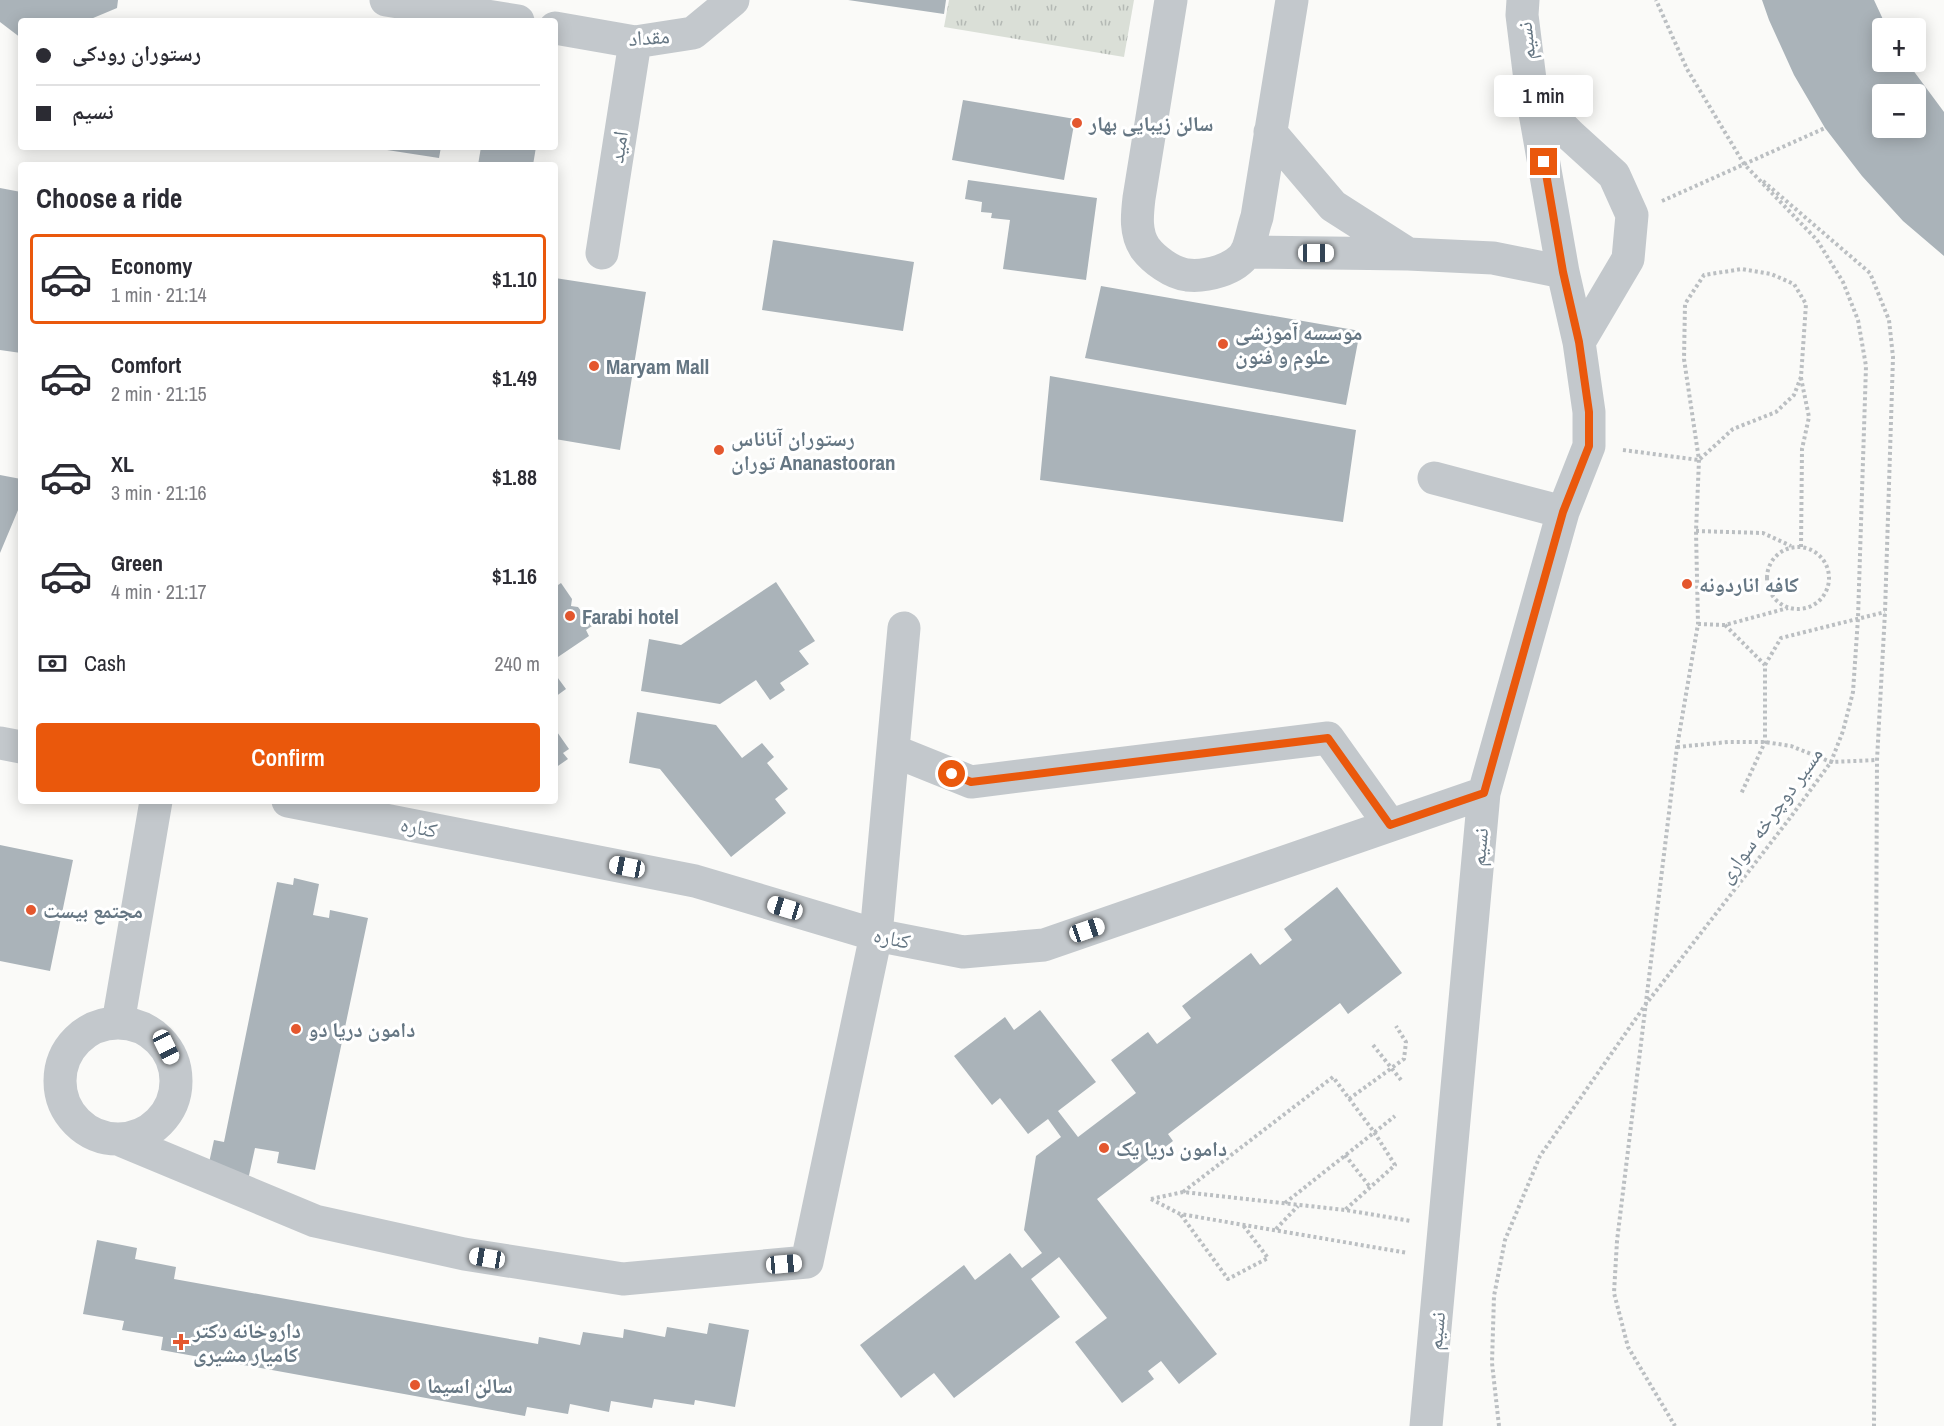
<!DOCTYPE html>
<html lang="en">
<head>
<meta charset="utf-8">
<style>
  body { margin:0; font-family:"Archivo Narrow","Noto Naskh Arabic",sans-serif; background:#f2f2f3; color:#2b2b33; height:100vh; display:flex; flex-direction:column; font-size:22px; white-space:nowrap }
  * { box-sizing:border-box; margin:0 }
  p { font-size:20px; color:#7c7c81 }
  .icon { flex:none; width:33px; height:33px; fill:none; stroke:currentColor; stroke-width:2; stroke-linecap:round; stroke-linejoin:round }
  .map { position:relative; flex:1; overflow:hidden }
  .panel { position:absolute; left:18px; top:162px; width:540px; height:642px; display:flex; flex-direction:column; background:#fff; border-radius:6px; box-shadow:0 3px 15px #0003 }
  .panel>* { flex:none }
  .guide { position:absolute; left:18px; top:18px; width:540px; height:132px; border-radius:6px; box-shadow:0 3px 15px #0003; display:grid; align-content:center; height:132px; padding:0 18px; background:#fff }
  .controls { position:absolute; left:1872px; top:18px; display:grid; gap:12px }
  .controls a { display:grid; place-items:center; width:54px; height:54px; border-radius:6px; background:#fff; box-shadow:0 3px 15px #0003; font-size:30px }
  .end { position:absolute; width:27px; height:27px; margin:-14px; border:8px solid #ea580c; background:#fff; box-shadow:0 0 0 3px #fff }
  .from { border-radius:50% }
  .bubble { position:absolute; height:42px; border-radius:6px; background:#fff; box-shadow:0 3px 15px #0003; font-size:20px; font-weight:600; line-height:42px; text-align:center }
  .car { position:absolute; width:18px; height:36px; margin:-18px -9px; border-radius:8px; box-shadow:0 0 4px 2px #0007; background:linear-gradient(#fff 24%,#345 0 40%,#fff 0 76%,#345 0 86%,#fff 0) }
  .guide b { display:flex; align-items:center; gap:21px; height:57px; font-size:22px }
  .guide b+b { border-top:2px solid #e1e1e2 }
  .guide i { width:15px; height:15px; background:#2b2b33 }
  ul { padding:0; list-style:none }
  li { display:flex; align-items:center; gap:18px; height:90px; margin:0 12px 9px; padding:0 6px; border:3px solid transparent; border-radius:6px }
  li div { flex:1 }
  li b { display:block; font-size:22px }
  li em { font-style:normal; font-weight:600 }
  li.current { border-color:#ea580c }
  li>.icon { width:54px; height:54px; stroke-width:1.5 }
  h2 { padding:0 18px; font-size:27px; line-height:72px }
  .pay { display:flex; align-items:center; gap:15px; height:66px; padding:0 18px; font-size:22px }
  .pay p { margin-inline-start:auto }
  .cta { display:flex; gap:12px; margin-top:auto; padding:12px 18px }
  .cta a { flex:1; height:69px; border-radius:6px; background:#ea580c; color:#fff; font-size:24px; font-weight:600; line-height:69px; text-align:center }
  .map>svg:first-child { display:block }
  .grass { fill:url(#grass-tufts) }
  .building { fill:#aab3b9; fill-rule:evenodd }
  .lines { fill:none; stroke-linecap:round; stroke-linejoin:round }
  .path { stroke:#bbbfc2; stroke-width:4; stroke-dasharray:3 3; stroke-linecap:butt }
  .minor { stroke:#c3c8cc; stroke-width:33 }
  .route { stroke:#ea580c; stroke-width:8 }
  .poi-dot { fill:#e4572e; stroke:#fff; stroke-width:2 }
  .labels { text-anchor:middle; dominant-baseline:central; stroke-width:6; stroke-linejoin:round; paint-order:stroke }
  .street-label { font-size:21px; fill:#657683; stroke:#fff }
  .poi-label { font-size:21px; font-weight:bold; fill:#657683; stroke:#fff; text-anchor:start }
</style>
</head>
<body>
<div class="map">
<svg width="1944" height="1426" viewBox="0 0 1944 1426">
  <defs>
    <pattern id="grass-tufts" width="24" height="20" patternUnits="userSpaceOnUse" patternTransform="scale(1.5)"><rect width="24" height="20" fill="#dadfd7"/><path d="M3 7l-1-3M5 7V3M7 7l1-3M15 17l-1-3M17 17v-4M19 17l1-3" fill="none" stroke="#b4b9b4"/></pattern>
  </defs>
  <rect width="100%" height="100%" fill="#fafaf8"/>
  <!-- grass -->
  <path class="grass" d="M949,0H1134L1124,57L944,27Z"/>
  <!-- building -->
  <path class="building" d="M0,0H118L117,8L86,21H21V38L0,22Z
    M848,0H946L944,14Z
    M1762,0H1874L1887,28H1882V62H1907L1944,112V256L1903,221L1862,176L1825,128L1794,75L1769,20ZM1882,94H1916V128H1882Z
    M963,100L1075,119L1064,180L952,160Z
    M387,147H441L439,158L387,150Z
    M481,147H536L533,165H478Z
    M968,180L1097,198L1086,280L1003,269L1010,220L991,218L992,213L981,212L982,202L965,199Z
    M0,188L21,192V353L0,350Z
    M773,240L914,262L903,331L762,310Z
    M555,278L646,292L620,450L555,439Z
    M1101,286L1360,331L1346,405L1085,358Z
    M1050,376L1356,430L1343,522L1040,480Z
    M0,475L21,479V503L0,553Z
    M776,582L815,641L799,651L809,664L780,683L785,690L770,700L756,680L720,704L641,691L649,639L681,645Z
    M561,583L572,599L571,606L578,607L592,626L586,630L589,636L555,659V587Z
    M555,674L566,689L555,697Z
    M637,712L716,725L742,758L762,743L774,757L767,763L788,789L775,799L786,813L731,857L660,769L629,763Z
    M555,729L569,749L563,753L568,759L555,768Z
    M0,845L73,860L50,971L0,961Z
    M294,878L319,884L313,915L329,918L330,910L368,918L315,1170L277,1163L279,1152L255,1148L248,1180L207,1172L214,1140L224,1142L277,882L293,885Z
    M1337,887L1402,973L1348,1014L1340,1003L1168,1134L1173,1141L1097,1199L1217,1354L1179,1384L1161,1361L1148,1371L1154,1379L1122,1403L1075,1342L1107,1318L1059,1257L1031,1279L1060,1317L954,1398L934,1373L901,1398L860,1345L964,1265L975,1280L1010,1253L1022,1268L1042,1253L1024,1230L1036,1156L1061,1137L1048,1119L1028,1134L1000,1098L992,1105L954,1056L1005,1017L1014,1030L1040,1010L1096,1082L1058,1111L1078,1137L1136,1093L1111,1060L1148,1032L1157,1044L1191,1018L1182,1006L1251,953L1260,965L1292,940L1284,929Z
    M97,1240L137,1248L135,1259L176,1267L174,1279L538,1344L539,1337L580,1345L583,1332L623,1338L624,1329L665,1337L667,1327L707,1334L709,1323L749,1330L735,1407L695,1400L694,1405L654,1399L652,1408L611,1401L609,1412L570,1404L568,1414L527,1407L525,1416L161,1350L163,1337L122,1330L124,1321L83,1314Z"/>
  <g class="lines">
    <!-- path -->
    <path class="path" d="M1763,181L1870,273L1889,320L1893,357L1885,612L1877,760L1874,1426
      M1662,201L1825,128
      M1623,450L1699,460L1733,429L1776,412L1794,395L1801,377L1806,304L1794,284L1771,274L1742,269L1704,275L1685,304L1684,359L1699,460L1696,531L1698,624L1677,747L1617,1241L1614,1293L1628,1347L1675,1426
      M1696,531L1763,533L1791,546
      M1767 578a31 31 0 1 1 62 0a31 31 0 1 1-62 0Z
      M1801,547L1802,449L1809,417L1801,378
      M1698,624L1725,625L1788,608
      M1725,625L1765,665V742L1741,794
      M1765,665L1781,638L1885,612
      M1677,747L1728,742H1765L1791,746L1831,762L1877,760
      M1373,1045L1401,1080
      M1349,1099L1404,1059L1406,1042L1396,1026
      M1345,1155L1370,1187
      M1183,1192L1333,1077L1374,1132L1395,1165L1345,1210
      M1151,1199L1180,1214L1408,1253
      M1151,1199L1183,1192L1345,1210L1411,1221
      M1285,1203L1395,1116
      M1181,1215L1228,1279L1268,1258L1243,1225
      M1276,1229L1298,1206
      M1499,1426L1492,1363L1494,1296L1505,1240L1540,1156L1646,1004L1790,818L1831,762L1843,731L1853,692L1858,618L1866,366L1858,320L1843,282L1817,240L1744,164L1687,69L1656,0"/>
    <!-- minor -->
    <path class="minor" d="M386,0L518,21
      M1171,0L1139,198C1137,215 1135,233 1145,248C1154,260 1172,273 1187,275C1206,277 1235,270 1246,253C1251,243 1253,228 1257,217L1292,0
      M555,28L635,42L693,33L733,0
      M1532,96L1570,135L1614,175L1632,215L1628,259L1579,342
      M1270,132L1333,206L1408,254
      M1246,252L1408,254L1493,258L1563,272
      M602,253L635,42
      M1434,478L1563,512
      M0,743L21,747
      M894,751L971,782L1328,738L1390,825
      M288,801L695,881L876,935L963,952L1044,945L1484,793
      M60 1081a58 58 0 1 1 116 0a58 58 0 1 1-116 0Z
      M118,1023L156,801
      M118,1139L315,1221L464,1254L623,1279L807,1262L876,935L904,628
      M1426,1426L1484,793L1563,512L1589,446V412L1579,342L1563,272L1532,96L1522,15L1523,0"/>
  </g>
  <g class="lines">
    <!-- route -->
    <path class="route" d="M952,774L971,782L1328,738L1390,825L1484,793L1563,512L1589,446V412L1579,342L1563,272L1544,162"/>
  </g>
  <!-- markers -->
  <g class="poi-dot">
    <circle cx="1077" cy="123" r="6"/>
    <circle cx="1223" cy="344" r="6"/>
    <circle cx="594" cy="366" r="6"/>
    <circle cx="719" cy="450" r="6"/>
    <circle cx="1687" cy="584" r="6"/>
    <circle cx="570" cy="616" r="6"/>
    <circle cx="31" cy="910" r="6"/>
    <circle cx="296" cy="1029" r="6"/>
    <circle cx="1104" cy="1148" r="6"/>
    <path d="M178 1333h6v6h6v6h-6v6h-6v-6h-6v-6h6z"/>
    <circle cx="415" cy="1385" r="6"/>
  </g>
  <g class="labels">
    <!-- street labels -->
    <g class="street-label">
      <text transform="translate(649 37) rotate(-4)">مقداد</text>
      <text transform="translate(1526 41) rotate(-96)">نسیم</text>
      <text transform="translate(618 147) rotate(-81)">امید</text>
      <text transform="translate(1770 815) rotate(-54)">مسیر دوچرخه سواری</text>
      <text transform="translate(419 827) rotate(11)">کناره</text>
      <text transform="translate(1479 847) rotate(-85)">نسیم</text>
      <text transform="translate(892 938) rotate(12)">کناره</text>
      <text transform="translate(1436 1331) rotate(-85)">نسیم</text>
    </g>
    <!-- poi labels -->
    <g class="poi-label">
      <text x="1089" y="123">سالن زیبایی بهار</text>
      <text x="1235" y="332">موسسه آموزشی<tspan x="1235" dy="24">علوم و فنون</tspan></text>
      <text x="606" y="366">Maryam Mall</text>
      <text x="731" y="438">رستوران آناناس<tspan x="731" dy="24">توران Ananastooran</tspan></text>
      <text x="1699" y="584">کافه اناردونه</text>
      <text x="582" y="616">Farabi hotel</text>
      <text x="43" y="910">مجتمع بیست</text>
      <text x="308" y="1029">دامون دریا دو</text>
      <text x="1116" y="1148">دامون دریا یک</text>
      <text x="193" y="1330">داروخانه دکتر<tspan x="193" dy="24">کامیار مشیری</tspan></text>
      <text x="427" y="1385">سالن اسیما</text>
    </g>
  </g>
</svg>
<div class="controls">
<a>+</a>
<a>−</a>
</div>
<i class="end from" style="left:952px;top:774px"></i>
<i class="end" style="left:1544px;top:162px"></i>
<div class="bubble" style="left:1494px;top:75px;width:99px">1 min</div>
<i class="car" style="left:1316px;top:253px;rotate:90deg"></i>
<i class="car" style="left:627px;top:867px;rotate:281deg"></i>
<i class="car" style="left:785px;top:908px;rotate:287deg"></i>
<i class="car" style="left:1087px;top:930px;rotate:71deg"></i>
<i class="car" style="left:166px;top:1047px;rotate:154deg"></i>
<i class="car" style="left:487px;top:1258px;rotate:279deg"></i>
<i class="car" style="left:784px;top:1264px;rotate:85deg"></i>
<div class="guide">
<b><i class="from"></i>رستوران رودکی</b>
<b><i></i>نسیم</b>
</div>
<section class="panel">
<h2>Choose a ride</h2>
<ul>
<li class="current"><svg class="icon" aria-label="car" viewBox="0 0 24 24"><path d="M5 17H2v-5l4-1 3-4h7l3 4 3 1v5h-3M9 17h6M6 11h13"/><circle cx="7" cy="17" r="2"/><circle cx="17" cy="17" r="2"/></svg><div><b>Economy</b><p>1 min · 21:14</p></div><em>$1.10</em></li>
<li><svg class="icon" aria-label="car" viewBox="0 0 24 24"><path d="M5 17H2v-5l4-1 3-4h7l3 4 3 1v5h-3M9 17h6M6 11h13"/><circle cx="7" cy="17" r="2"/><circle cx="17" cy="17" r="2"/></svg><div><b>Comfort</b><p>2 min · 21:15</p></div><em>$1.49</em></li>
<li><svg class="icon" aria-label="car" viewBox="0 0 24 24"><path d="M5 17H2v-5l4-1 3-4h7l3 4 3 1v5h-3M9 17h6M6 11h13"/><circle cx="7" cy="17" r="2"/><circle cx="17" cy="17" r="2"/></svg><div><b>XL</b><p>3 min · 21:16</p></div><em>$1.88</em></li>
<li><svg class="icon" aria-label="car" viewBox="0 0 24 24"><path d="M5 17H2v-5l4-1 3-4h7l3 4 3 1v5h-3M9 17h6M6 11h13"/><circle cx="7" cy="17" r="2"/><circle cx="17" cy="17" r="2"/></svg><div><b>Green</b><p>4 min · 21:17</p></div><em>$1.16</em></li>
</ul>
<div class="pay"><svg class="icon" aria-label="cash" viewBox="0 0 24 24"><path d="M3 7h18v10H3z"/><circle cx="12" cy="12" r="2"/></svg>Cash<p>240 m</p></div>
<div class="cta"><a>Confirm</a></div>
</section>
</div>
</body>
</html>
